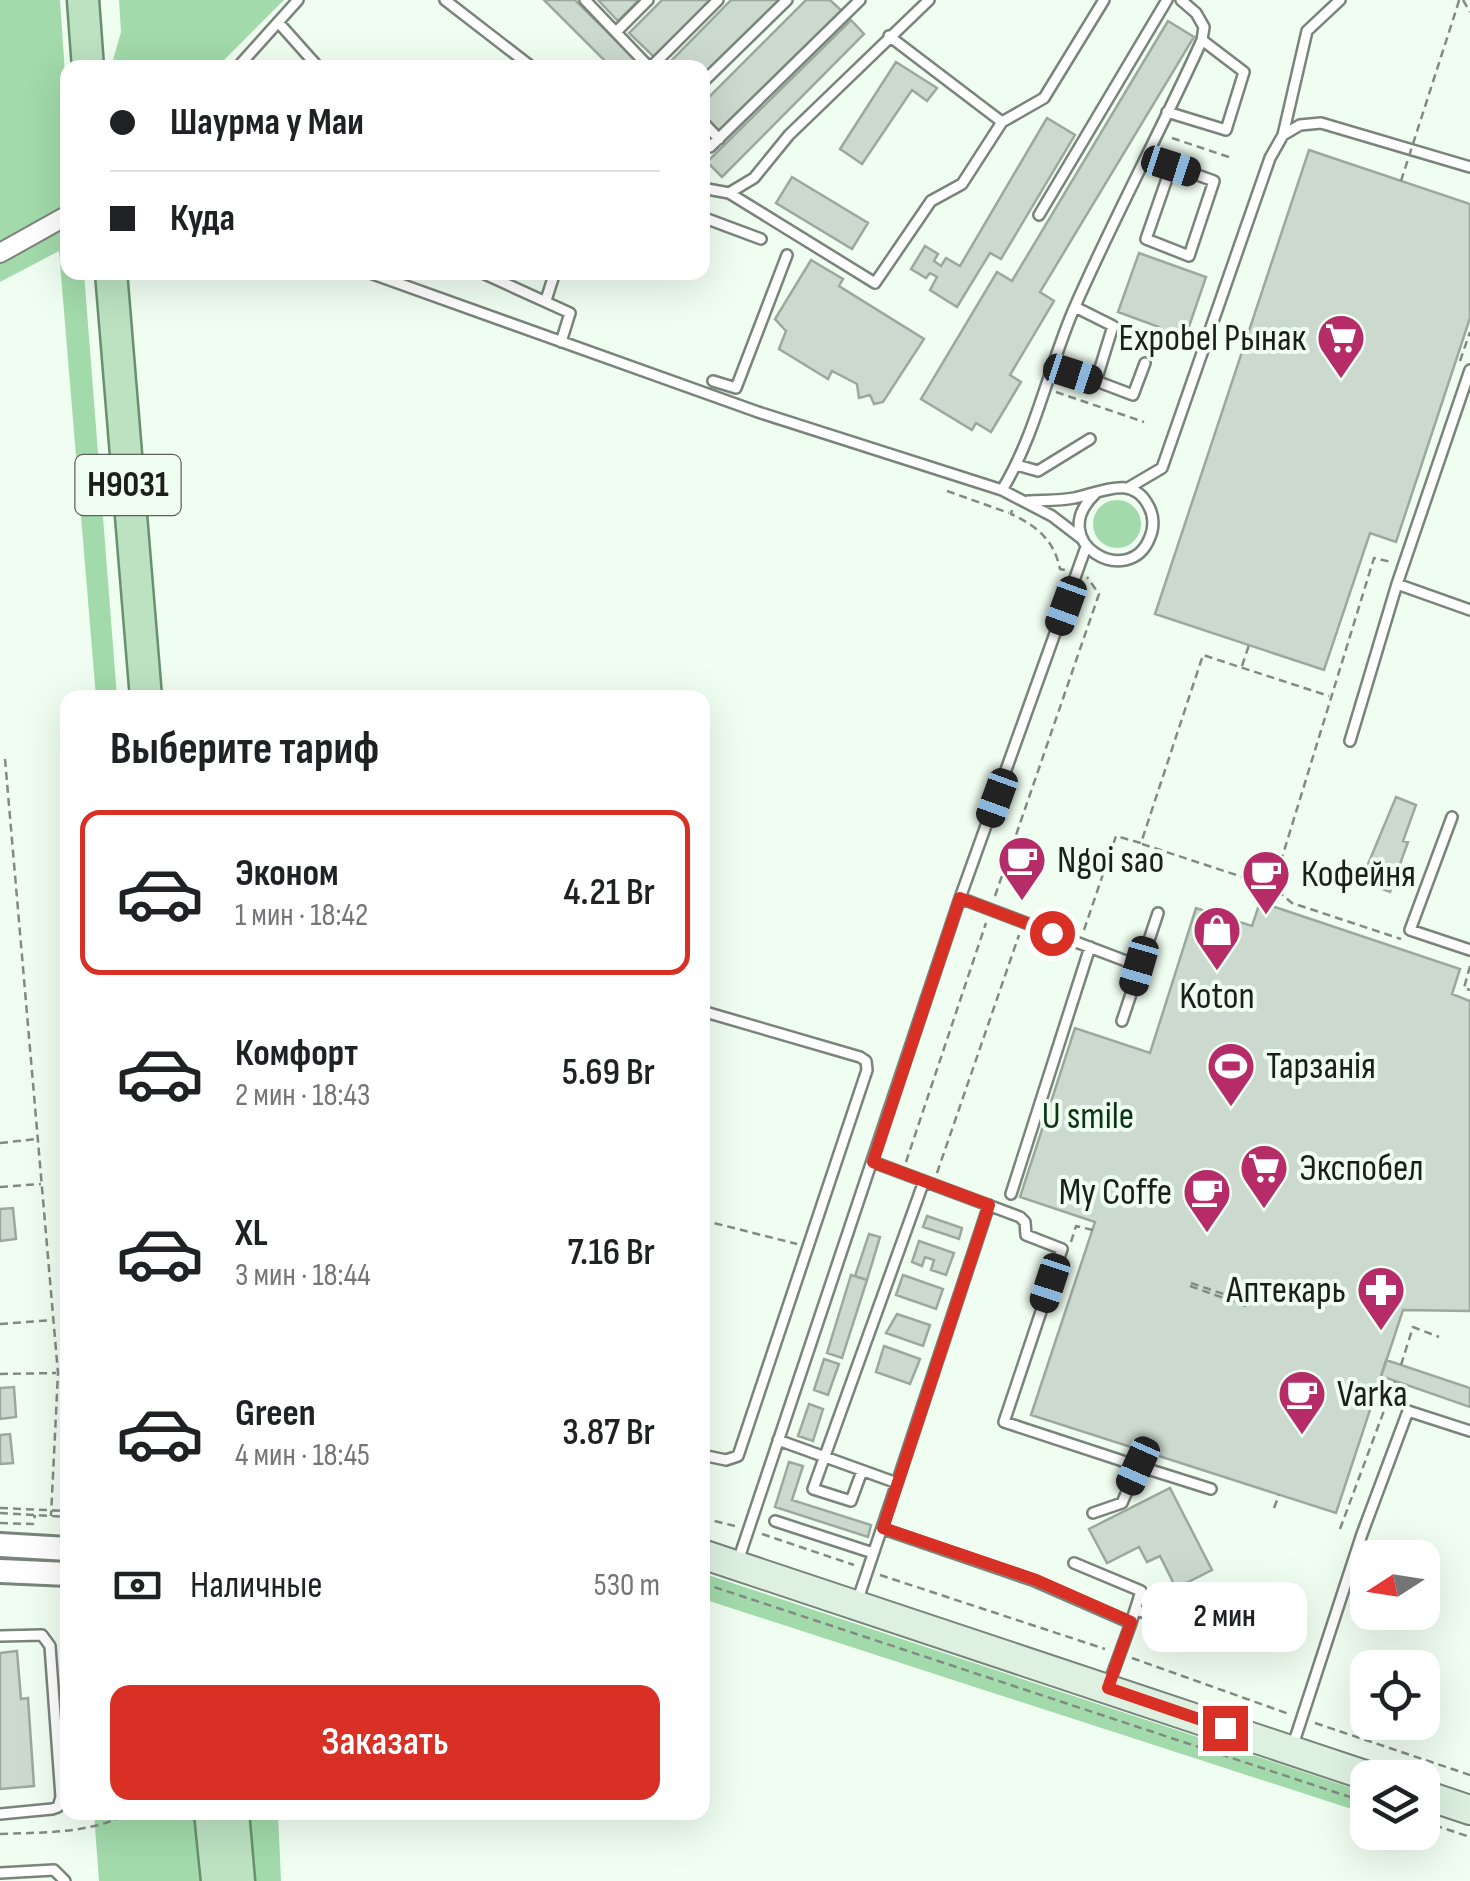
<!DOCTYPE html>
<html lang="ru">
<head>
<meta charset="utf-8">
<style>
  body { margin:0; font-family:"Sofia Sans Condensed",sans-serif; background:#f2f2f2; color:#202124; height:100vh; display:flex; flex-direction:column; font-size:38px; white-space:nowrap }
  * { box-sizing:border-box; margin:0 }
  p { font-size:32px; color:#757577 }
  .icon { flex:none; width:55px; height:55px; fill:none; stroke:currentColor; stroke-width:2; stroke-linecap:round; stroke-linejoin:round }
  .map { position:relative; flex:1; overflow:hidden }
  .panel { position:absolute; left:60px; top:690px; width:650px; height:1130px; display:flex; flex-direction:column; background:#fff; border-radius:20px; box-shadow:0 10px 40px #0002 }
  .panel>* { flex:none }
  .guide { position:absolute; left:60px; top:60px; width:650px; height:220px; border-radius:20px; box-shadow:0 10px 40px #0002; display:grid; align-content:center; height:220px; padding:0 50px; background:#fff }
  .needle { width:65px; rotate:258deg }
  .controls { position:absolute; left:1350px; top:1540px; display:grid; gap:20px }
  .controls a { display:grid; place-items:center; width:90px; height:90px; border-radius:20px; background:#fff; box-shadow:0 10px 40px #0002; font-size:50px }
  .end { position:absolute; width:45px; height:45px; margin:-22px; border:12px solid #d93025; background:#fff; box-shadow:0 0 0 5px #fff }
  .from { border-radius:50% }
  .bubble { position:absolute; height:70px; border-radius:20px; background:#fff; box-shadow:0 10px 40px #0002; font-size:32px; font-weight:600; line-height:70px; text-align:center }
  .car { position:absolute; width:30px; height:60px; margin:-30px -15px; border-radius:12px; box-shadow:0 0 8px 2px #0007; background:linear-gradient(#222 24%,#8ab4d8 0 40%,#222 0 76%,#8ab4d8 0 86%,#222 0) }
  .guide b { display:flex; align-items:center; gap:35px; height:95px; font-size:38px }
  .guide b+b { border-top:2px solid #e0e0e0 }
  .guide i { width:25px; height:25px; background:#202124 }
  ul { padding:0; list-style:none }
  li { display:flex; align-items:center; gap:30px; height:165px; margin:0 20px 15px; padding:0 30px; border:5px solid transparent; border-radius:20px }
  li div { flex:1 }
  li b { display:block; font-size:38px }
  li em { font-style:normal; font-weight:600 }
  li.current { border-color:#d93025 }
  li>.icon { width:90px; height:90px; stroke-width:1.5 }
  h2 { padding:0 50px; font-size:45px; line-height:120px }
  .pay { display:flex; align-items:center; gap:25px; height:110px; padding:0 50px; font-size:38px }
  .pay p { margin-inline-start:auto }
  .cta { display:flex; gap:20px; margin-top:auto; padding:20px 50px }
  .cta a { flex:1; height:115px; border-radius:20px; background:#d93025; color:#fff; font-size:40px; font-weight:600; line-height:115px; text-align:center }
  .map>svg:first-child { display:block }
  .green { fill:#a2daab }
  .building { fill:#ccd9ce; stroke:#9ca89d; stroke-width:2.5 }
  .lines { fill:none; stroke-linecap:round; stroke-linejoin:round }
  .service-casing { stroke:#79847a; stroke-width:14 }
  .minor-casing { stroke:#79847a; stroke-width:22 }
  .tertiary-casing { stroke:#79847a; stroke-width:28 }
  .secondary-casing { stroke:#79847a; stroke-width:32 }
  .primary-casing { stroke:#67916e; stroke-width:35 }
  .path { stroke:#828b83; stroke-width:2.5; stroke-dasharray:8 5; stroke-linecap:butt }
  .service { stroke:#fff; stroke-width:9 }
  .minor { stroke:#fff; stroke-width:18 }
  .tertiary { stroke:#fff; stroke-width:22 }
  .secondary { stroke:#def1e1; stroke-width:28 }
  .primary { stroke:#bce2c2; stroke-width:30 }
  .path-bridge { stroke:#828b83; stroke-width:2.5; stroke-dasharray:8 5; stroke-linecap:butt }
  .route { stroke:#d93025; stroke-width:12 }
  .labels { text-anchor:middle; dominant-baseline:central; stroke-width:8; stroke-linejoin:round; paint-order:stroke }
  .shield { fill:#f0fdf1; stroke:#5a625b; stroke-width:2.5 }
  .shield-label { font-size:35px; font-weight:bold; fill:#1a1f1b }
  .poi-label { font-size:38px; fill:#1a1f1b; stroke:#f0fdf1; text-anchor:start }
  .park-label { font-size:38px; fill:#093716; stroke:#f0fdf1 }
</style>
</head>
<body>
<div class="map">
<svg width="1470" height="1881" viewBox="0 0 1470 1881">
  <rect width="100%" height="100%" fill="#f0fdf1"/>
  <!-- green -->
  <path class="green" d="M0,0H60L67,103V204L0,244Z
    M119,0H284L217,67H111L121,32Z
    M65,227L67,229L68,272L84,273L117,697H96L59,251L0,282V261L55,229Z
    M1093 524a24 24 0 1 1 48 0a24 24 0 1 1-48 0Z
    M702,1573L1367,1793V1814L703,1599Z
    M94,1813H198L202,1881H99Z
    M244,1813H278L281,1881H248Z"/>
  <!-- building -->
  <path class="building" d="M544,0H575L644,68H612Z
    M598,0H639L618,21Z
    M662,0H711L654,57L629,33Z
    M731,0H779L702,78V68H664Z
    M806,0H830L843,12L722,134L702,114V104Z
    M851,20L864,34L722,177L707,162Z
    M1168,21L1194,37L1040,292L1054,301L1010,375L1021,382L991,432L976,423L972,430L921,399L997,272L1012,281Z
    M896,62L937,88L927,101L912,90L862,164L840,149Z
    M1047,118L1075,135L1001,259L990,253L957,307L930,290L937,277L930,273L926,278L911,269L925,246L938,254L934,261L941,266L946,258L960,266Z
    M1309,150L1470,204V318L1396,542L1370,533L1324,670L1155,614Z
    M792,177L868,223L852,249L776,203Z
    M1139,253L1206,277L1182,347L1156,338L1159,327L1118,312Z
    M811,260L843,279L839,286L924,339L883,402L874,404L870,395L859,398L857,384L832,371L828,379L779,349L786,331L775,319Z
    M1396,797L1416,805L1403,841L1408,842L1390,892L1361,881Z
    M1260,902L1460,969L1452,994L1470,1001V1311L1403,1310L1336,1513L1031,1415L1095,1222L1020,1197L1075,1028L1150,1053L1196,908L1252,926Z
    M13,1208L16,1239L0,1241V1209Z
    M927,1216L962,1228L959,1239L923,1227Z
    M869,1234L880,1237L867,1280L855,1276Z
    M919,1241L954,1253L946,1275L931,1270L934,1260L925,1257L922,1266L912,1262Z
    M851,1275L867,1280L842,1358L827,1353Z
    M903,1275L943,1289L936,1309L896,1295Z
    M897,1314L930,1325L923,1346L886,1333Z
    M884,1346L920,1359L910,1384L876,1372Z
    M824,1359L839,1364L828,1395L814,1390Z
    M1386,1360L1470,1388V1407L1381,1376Z
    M14,1387L16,1417L0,1419V1388Z
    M809,1404L823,1409L813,1441L798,1436Z
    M10,1434L13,1463L0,1464V1435Z
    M789,1462L803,1466L792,1500L871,1525L868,1537L775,1507Z
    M1170,1488L1212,1570L1176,1588L1160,1556L1147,1562L1139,1547L1107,1563L1089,1529Z
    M17,1651L21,1699L28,1698L34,1786L0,1789V1653Z"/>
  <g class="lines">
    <!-- service casing -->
    <g class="service-casing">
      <path id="service" d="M445,0L533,68
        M585,0L650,68L718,0
        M278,22L319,68
        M616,32L648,0
        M889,36L1002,122
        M237,68L298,0
        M702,83L787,0
        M1167,112L1226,130L1244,72L1202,40
        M702,121L719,139
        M1283,135L1300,125L1321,123L1470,167
        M710,147L860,0
        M1147,157L1214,181L1189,256L1146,239L1171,167
        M702,188L729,193L754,178L789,135L929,0
        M729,193L875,283L931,201L962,184L1002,122L1044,98L1104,0
        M1039,215L1167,0
        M702,217L761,239
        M367,272L758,412L1002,490L1052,516L1082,539
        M480,272L570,313L561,342
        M546,300L555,272
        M1050,367L1096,381L1113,326L1075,307
        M713,381L736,388L787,255
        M1096,381L1133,395L1145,363
        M1017,465L1038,471L1090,439
        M1128,488L1162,468L1270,158L1283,135L1307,31L1340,0
        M1002,490C1035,436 1048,370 1073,311C1113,219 1161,131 1202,40L1204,27L1196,13L1181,0
        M1028,501C1043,500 1059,501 1074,498C1100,493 1133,473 1149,507C1154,516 1154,528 1150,537C1130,591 1043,542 1096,493
        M1397,584L1470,610
        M1350,741L1397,584L1470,370
        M1452,817L1410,930L1470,950
        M960,898L1139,966
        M702,1011L860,1057L866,1061L867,1070L738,1456L726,1460L702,1455
        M1122,1021L1158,913
        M873,1162L1020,1217L1025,1222L1026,1235L1062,1249L1004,1422L1138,1466L1122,1503L1093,1513
        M1011,1194L1090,947
        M778,1440L897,1483L857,1602
        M1138,1466L1211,1489
        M862,1471L851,1501L813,1489L924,1181
        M897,1483L989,1205
        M775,1521L873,1553
        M883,1529L1035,1581L1131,1623L1108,1686
        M738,1561L960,898L1086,547
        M1074,1563L1141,1591L1131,1623
        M1135,1610L1171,1620
        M0,1636L42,1635L50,1646L61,1797L58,1807L52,1809L0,1814
        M1167,1638L1180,1601
        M1292,1748L1362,1534L1408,1411L1470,1431
        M0,1873L54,1870L65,1881"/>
    </g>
    <!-- minor casing -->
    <g class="minor-casing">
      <path id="minor" d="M0,253L68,215"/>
    </g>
    <!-- tertiary casing -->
    <g class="tertiary-casing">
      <path id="tertiary" d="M0,1545L68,1549
        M0,1571L68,1574"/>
    </g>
    <!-- secondary casing -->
    <g class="secondary-casing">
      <path id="secondary" d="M702,1554L1374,1778
        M1422,1794L1470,1810"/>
    </g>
    <!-- primary casing -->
    <g class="primary-casing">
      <path id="primary" d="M83,0L88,68
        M111,272L146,698
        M210,1812L217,1881
        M233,1812L239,1881"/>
    </g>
    <!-- path -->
    <path class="path" d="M1463,0L1470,12
      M1458,4L1459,0
      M1172,138L1232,158
      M1460,361L1470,332
      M1056,392L1144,422
      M947,491L1009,513
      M1012,510L1011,514C1037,526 1054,540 1060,569L1065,570
      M1242,666L1249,645
      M5,759L58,1373L51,1516
      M1142,844L1273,887L1292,903L1401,939
      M1273,887L1374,558L1391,562
      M995,896L1099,594L1087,577
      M1084,930L1116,836L1141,843L1203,655L1329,696
      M1470,966L1464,988L1470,990
      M0,1143L37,1139
      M906,1162L986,923
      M937,1173L1019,935
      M0,1187L41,1184
      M702,1220L797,1244
      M1071,1242L1076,1226L1093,1230
      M1191,1283L1247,1302
      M1190,1286L1246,1306
      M0,1324L52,1320
      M1401,1365L1413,1327L1439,1337
      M0,1374L56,1373
      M0,1508L68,1511
      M1274,1508L1279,1495
      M0,1513L68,1517
      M702,1518L735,1526
      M0,1523L33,1524L35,1515
      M1340,1529L1395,1381
      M762,1534L854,1565
      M880,1575L1105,1649
      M702,1583L1368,1803
      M1132,1658L1289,1714
      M1315,1723L1470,1775
      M1422,1821L1470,1837
      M0,1834C50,1832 87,1834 134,1812"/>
    <!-- service -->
    <use href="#service" class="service"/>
    <!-- minor -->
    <use href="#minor" class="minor"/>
    <!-- tertiary -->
    <use href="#tertiary" class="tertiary"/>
    <!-- secondary -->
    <use href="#secondary" class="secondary"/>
    <!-- primary -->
    <use href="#primary" class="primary"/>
    <!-- path-bridge -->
    <path class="path-bridge" d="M1401,181L1458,4"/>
  </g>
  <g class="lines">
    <!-- route -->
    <path class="route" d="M1052,933L960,898L873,1162L989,1205L883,1528L1036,1580L1131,1622L1108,1688L1225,1728"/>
  </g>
  <!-- icons -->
  <defs>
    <g id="supermarket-pin" transform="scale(2.5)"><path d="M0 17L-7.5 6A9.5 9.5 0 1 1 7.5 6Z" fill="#b52c69" stroke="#f0fdf1"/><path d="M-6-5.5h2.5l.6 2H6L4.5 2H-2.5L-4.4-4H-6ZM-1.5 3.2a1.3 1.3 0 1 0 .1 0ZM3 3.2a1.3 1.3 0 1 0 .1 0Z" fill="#fff"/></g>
    <g id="cafe-pin" transform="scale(2.5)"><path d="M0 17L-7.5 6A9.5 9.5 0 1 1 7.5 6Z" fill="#b52c69" stroke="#f0fdf1"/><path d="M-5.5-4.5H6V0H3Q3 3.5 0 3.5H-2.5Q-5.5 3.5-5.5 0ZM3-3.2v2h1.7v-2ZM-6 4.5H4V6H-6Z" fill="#fff"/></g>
    <g id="shop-pin" transform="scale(2.5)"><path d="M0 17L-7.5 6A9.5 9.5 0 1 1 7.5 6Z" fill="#b52c69" stroke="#f0fdf1"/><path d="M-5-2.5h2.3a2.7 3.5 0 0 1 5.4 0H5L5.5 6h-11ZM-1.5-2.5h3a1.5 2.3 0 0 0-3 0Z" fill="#fff"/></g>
    <g id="stadium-pin" transform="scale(2.5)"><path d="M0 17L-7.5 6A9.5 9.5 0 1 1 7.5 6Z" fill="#b52c69" stroke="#f0fdf1"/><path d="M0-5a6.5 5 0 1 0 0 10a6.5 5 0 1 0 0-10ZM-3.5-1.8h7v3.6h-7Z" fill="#fff"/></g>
    <g id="pharmacy-pin" transform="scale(2.5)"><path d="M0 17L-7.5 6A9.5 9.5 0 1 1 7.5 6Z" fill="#b52c69" stroke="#f0fdf1"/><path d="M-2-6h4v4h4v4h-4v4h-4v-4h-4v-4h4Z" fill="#fff"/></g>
  </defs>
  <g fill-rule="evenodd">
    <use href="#supermarket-pin" x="1341" y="338"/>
    <use href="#cafe-pin" x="1022" y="860"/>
    <use href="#cafe-pin" x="1266" y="874"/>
    <use href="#shop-pin" x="1217" y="930"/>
    <use href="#stadium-pin" x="1231" y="1066"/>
    <use href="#supermarket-pin" x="1264" y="1168"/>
    <use href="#cafe-pin" x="1207" y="1192"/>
    <use href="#pharmacy-pin" x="1381" y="1290"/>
    <use href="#cafe-pin" x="1302" y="1394"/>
  </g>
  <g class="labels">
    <!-- shield labels -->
    <rect class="shield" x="75.5" y="455" width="105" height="60" rx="8"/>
    <g class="shield-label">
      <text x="128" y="485">Н9031</text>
    </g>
    <!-- poi labels -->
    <g class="poi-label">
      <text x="1306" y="338" text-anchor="end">Expobel Рынак</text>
      <text x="1057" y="860">Ngoi sao</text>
      <text x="1301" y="874">Кофейня</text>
      <text x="1217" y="996" text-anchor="middle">Koton</text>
      <text x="1266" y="1066">Тарзанія</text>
      <text x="1299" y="1168">Экспобел</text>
      <text x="1172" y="1192" text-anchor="end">My Coffe</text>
      <text x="1346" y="1290" text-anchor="end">Аптекарь</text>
      <text x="1337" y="1394">Varka</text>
    </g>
    <!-- park labels -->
    <g class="park-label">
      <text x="1088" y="1116">U smile</text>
    </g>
  </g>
</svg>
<div class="controls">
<a><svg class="needle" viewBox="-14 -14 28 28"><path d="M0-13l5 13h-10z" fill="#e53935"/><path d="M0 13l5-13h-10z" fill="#757577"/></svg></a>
<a><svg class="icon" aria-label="locate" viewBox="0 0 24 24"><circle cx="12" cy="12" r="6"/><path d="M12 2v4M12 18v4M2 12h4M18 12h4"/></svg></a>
<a><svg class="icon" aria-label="layers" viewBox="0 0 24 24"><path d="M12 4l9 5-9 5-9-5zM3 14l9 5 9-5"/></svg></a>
</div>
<i class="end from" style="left:1052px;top:933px"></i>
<i class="end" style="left:1225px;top:1728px"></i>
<div class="bubble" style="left:1142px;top:1582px;width:165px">2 мин</div>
<i class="car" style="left:1171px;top:166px;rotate:108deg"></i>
<i class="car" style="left:1073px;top:374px;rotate:108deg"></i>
<i class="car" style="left:1066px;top:606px;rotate:200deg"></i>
<i class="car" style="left:997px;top:798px;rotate:200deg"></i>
<i class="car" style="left:1139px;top:966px;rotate:196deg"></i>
<i class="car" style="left:1050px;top:1283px;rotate:198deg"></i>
<i class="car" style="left:1138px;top:1466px;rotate:204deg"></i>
<div class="guide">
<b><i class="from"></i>Шаурма у Маи</b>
<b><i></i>Куда</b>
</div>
<section class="panel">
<h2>Выберите тариф</h2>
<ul>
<li class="current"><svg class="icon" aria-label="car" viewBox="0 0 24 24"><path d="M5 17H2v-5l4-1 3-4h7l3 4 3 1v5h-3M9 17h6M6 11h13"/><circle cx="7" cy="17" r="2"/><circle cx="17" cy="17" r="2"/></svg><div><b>Эконом</b><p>1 мин · 18:42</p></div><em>4.21 Br</em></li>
<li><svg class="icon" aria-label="car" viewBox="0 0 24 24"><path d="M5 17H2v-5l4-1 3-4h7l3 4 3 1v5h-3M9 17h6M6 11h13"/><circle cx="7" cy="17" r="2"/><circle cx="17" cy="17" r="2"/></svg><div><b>Комфорт</b><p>2 мин · 18:43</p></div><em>5.69 Br</em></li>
<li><svg class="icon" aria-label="car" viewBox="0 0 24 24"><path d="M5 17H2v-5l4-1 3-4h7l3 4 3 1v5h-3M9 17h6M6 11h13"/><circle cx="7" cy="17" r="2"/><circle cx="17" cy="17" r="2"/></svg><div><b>XL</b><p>3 мин · 18:44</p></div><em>7.16 Br</em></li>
<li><svg class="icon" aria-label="car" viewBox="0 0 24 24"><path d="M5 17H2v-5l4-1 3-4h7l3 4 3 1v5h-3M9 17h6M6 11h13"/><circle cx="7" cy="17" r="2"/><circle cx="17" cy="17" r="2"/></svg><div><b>Green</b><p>4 мин · 18:45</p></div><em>3.87 Br</em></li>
</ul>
<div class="pay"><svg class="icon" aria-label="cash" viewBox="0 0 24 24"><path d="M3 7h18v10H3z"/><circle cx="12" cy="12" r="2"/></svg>Наличные<p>530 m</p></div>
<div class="cta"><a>Заказать</a></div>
</section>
</div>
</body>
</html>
